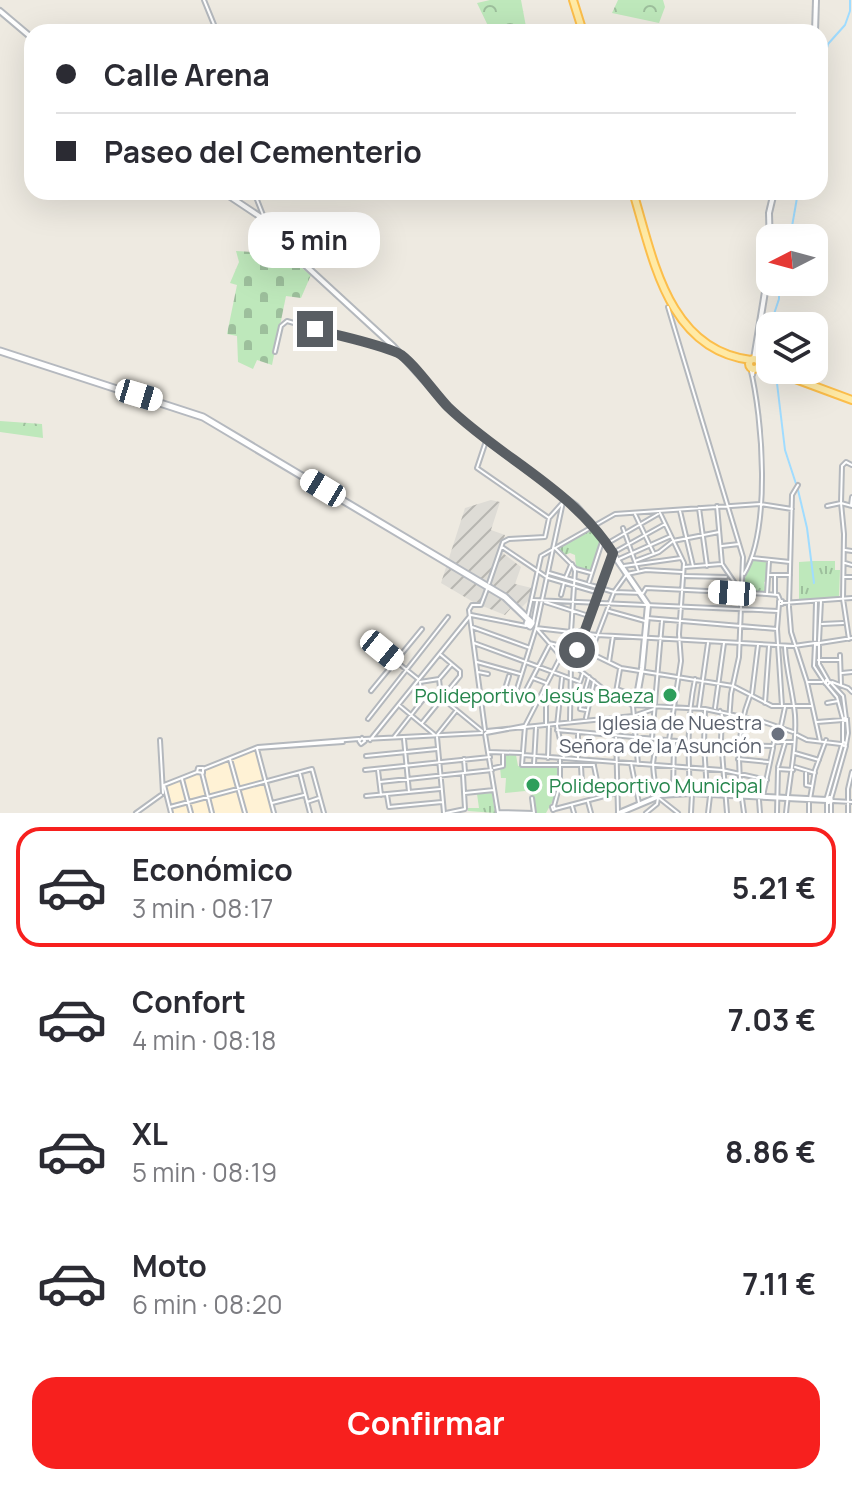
<!DOCTYPE html>
<html lang="es">
<head>
<meta charset="utf-8">
<style>
  body { margin:0; font-family:Manrope,sans-serif; background:#f2f2f3; color:#2b2b33; height:100vh; display:flex; flex-direction:column; font-size:30px; white-space:nowrap }
  * { box-sizing:border-box; margin:0 }
  p { font-size:26px; color:#7c7c81 }
  .icon { flex:none; width:44px; height:44px; fill:none; stroke:currentColor; stroke-width:2; stroke-linecap:round; stroke-linejoin:round }
  .map { position:relative; height:813px; overflow:hidden }
  .details { display:flex; flex-direction:column; background:#fff; flex:1 }
  .details>* { flex:none }
  .hud { position:absolute; left:24px; top:24px; width:804px; height:176px; border-radius:24px; box-shadow:0 8px 32px #0002; display:grid; align-content:center; height:176px; padding:0 32px; background:#fff }
  .needle { width:52px; rotate:264deg }
  .tools { position:absolute; left:756px; top:224px; display:grid; gap:16px }
  .tools a { display:grid; place-items:center; width:72px; height:72px; border-radius:16px; background:#fff; box-shadow:0 8px 32px #0002; font-size:40px }
  .end { position:absolute; width:36px; height:36px; margin:-18px; border:10px solid #595e63; background:#fff; box-shadow:0 0 0 4px #fff }
  .from { border-radius:50% }
  .bubble { position:absolute; height:56px; border-radius:24px; background:#fff; box-shadow:0 8px 32px #0002; font-size:26px; font-weight:700; line-height:56px; text-align:center }
  .car { position:absolute; width:24px; height:48px; margin:-24px -12px; border-radius:10px; box-shadow:0 0 6px 2px #0007; background:linear-gradient(#fff 24%,#345 0 40%,#fff 0 76%,#345 0 86%,#fff 0) }
  .hud b { display:flex; align-items:center; gap:28px; height:76px; font-size:30px }
  .hud b+b { border-top:2px solid #e1e1e2 }
  .hud i { width:20px; height:20px; background:#2b2b33 }
  ul { padding:14px 0 0; list-style:none }
  li { display:flex; align-items:center; gap:24px; height:120px; margin:0 16px 12px; padding:0 16px; border:4px solid transparent; border-radius:24px }
  li div { flex:1 }
  li b { display:block; font-size:30px }
  li em { font-style:normal; font-weight:700 }
  li.selected { border-color:#f7201e }
  li>.icon { width:72px; height:72px; stroke-width:1.5 }
  .cta { display:flex; gap:16px; margin-top:auto; padding:16px 32px }
  .cta a { flex:1; height:92px; border-radius:24px; background:#f7201e; color:#fff; font-size:32px; font-weight:700; line-height:92px; text-align:center }
  .map>svg:first-child { display:block }
  .commercial { fill:#fff2d5 }
  .industrial { fill:url(#industrial-furrows) }
  .forest { fill:url(#forest-crowns) }
  .cemetery { fill:url(#cemetery-stones) }
  .park { fill:url(#park-tufts) }
  .pitch { fill:#bee8bb }
  .lines { fill:none; stroke-linecap:round; stroke-linejoin:round }
  .stream { stroke:#a0dcff; stroke-width:2 }
  .canal { stroke:#a0dcff; stroke-width:4 }
  .pedestrian-casing { stroke:#b4b8bd; stroke-width:6 }
  .minor-casing { stroke:#b4b8bd; stroke-width:6 }
  .tertiary-casing { stroke:#b4b8bd; stroke-width:8 }
  .secondary-casing { stroke:#b5b9bf; stroke-width:9 }
  .primary-casing { stroke:#fcbe4b; stroke-width:10 }
  .pedestrian { stroke:#fff; stroke-width:2 }
  .minor { stroke:#fff; stroke-width:2 }
  .tertiary { stroke:#fff; stroke-width:4 }
  .secondary { stroke:#fff; stroke-width:5 }
  .primary { stroke:#ffeaa5; stroke-width:6 }
  .route { stroke:#595e63; stroke-width:10 }
  .leisure-dot { fill:#2e9e5b; stroke:#fff; stroke-width:3 }
  .worship-dot { fill:#6b7280; stroke:#fff; stroke-width:3 }
  .labels { text-anchor:middle; dominant-baseline:central; stroke-width:7; stroke-linejoin:round; paint-order:stroke }
  .leisure-label { font-size:20px; fill:#27864d; stroke:#fff; text-anchor:end }
  .worship-label { font-size:20px; fill:#5b616d; stroke:#fff; text-anchor:end }
</style>
</head>
<body>
<div class="map">
<svg width="852" height="813" viewBox="0 0 852 813">
  <defs>
    <pattern id="industrial-furrows" width="10" height="10" patternUnits="userSpaceOnUse" patternTransform="scale(2)"><rect width="10" height="10" fill="#dedcd6"/><path d="M-1 1l2-2M0 10L10 0M9 11l2-2" fill="none" stroke="#b7b6b1"/></pattern>
    <pattern id="forest-crowns" width="20" height="18" patternUnits="userSpaceOnUse" patternTransform="scale(2)"><rect width="20" height="18" fill="#bee8bb"/><path d="M2 6a3 3 0 1 1 6 0M12 15a3 3 0 1 1 6 0" fill="none" stroke="#9dbf9c"/></pattern>
    <pattern id="cemetery-stones" width="16" height="16" patternUnits="userSpaceOnUse" patternTransform="scale(2)"><rect width="16" height="16" fill="#bee8bb"/><path d="M2 7V4a2 2 0 0 1 4 0v3zM10 15v-3a2 2 0 0 1 4 0v3z" fill="#9dbf9c"/></pattern>
    <pattern id="park-tufts" width="24" height="20" patternUnits="userSpaceOnUse" patternTransform="scale(2)"><rect width="24" height="20" fill="#bee8bb"/><path d="M3 7l-1-3M5 7V3M7 7l1-3M15 17l-1-3M17 17v-4M19 17l1-3" fill="none" stroke="#9dbf9c"/></pattern>
  </defs>
  <rect width="100%" height="100%" fill="#eeeae1"/>
  <!-- commercial -->
  <path class="commercial" d="M256,746L274,813H171L163,785L196,772L199,766H205Z"/>
  <!-- industrial -->
  <path class="industrial" d="M491,500L500,502L491,530L505,535L500,551L521,567L515,584L532,588L530,599L522,607L486,585L485,588L504,597L512,607L505,615L475,603L441,583L465,508Z"/>
  <!-- forest -->
  <path class="forest" d="M490,0H521L527,32H491L477,3Z
    M618,0H663L665,7L659,23L612,13Z
    M0,421L42,424L43,438L0,432Z"/>
  <!-- cemetery -->
  <path class="cemetery" d="M276,249L311,275L301,298L286,296L272,365L257,360L253,369L238,362L237,336L227,334L237,285L230,283L239,262L236,251L253,252Z"/>
  <!-- park -->
  <path class="park" d="M590,529L601,543L591,573L576,568L575,555L570,553L565,555L557,548Z
    M753,561H768L767,581L764,582L766,592H744L745,578Z
    M814,561H835V570H840L839,598L799,600V562Z
    M492,793L495,813L468,811V808H479L477,794Z"/>
  <!-- pitch -->
  <path class="pitch" d="M505,754L516,755L518,766L559,768L557,793L546,813H535L532,794L525,791L505,793L506,778H501L500,767L505,766Z"/>
  <g class="lines">
    <!-- stream -->
    <path class="stream" d="M820,76L828,44L845,25L850,11V0
      M790,238L798,192
      M770,326L779,299V282
      M770,329V342
      M776,375L785,450L798,490L807,528L814,583"/>
    <!-- canal -->
    <path class="canal" d="M828,808L829,813"/>
    <!-- pedestrian casing -->
    <g class="pedestrian-casing">
      <path id="pedestrian" d="M617,689L636,696
        M761,721L793,732
        M775,726L774,742H793
        M781,726L785,707
        M738,759L768,762
        M778,767L785,743
        M763,796L773,748"/>
    </g>
    <!-- minor casing -->
    <g class="minor-casing">
      <path id="minor" d="M204,0L217,32
        M254,192L263,215
        M668,307L743,557L739,657L731,694L729,721
        M275,352L281,326L287,321L399,353
        M753,375L754,369
        M486,441L477,468L549,518L566,499
        M798,485L792,495L789,607L791,632L807,682L820,741
        M851,505L852,497
        M717,506L722,564L741,592
        M827,506L841,503L842,466L846,462L852,465
        M699,508L707,566
        M680,511L693,566
        M660,513L684,563L679,634L681,661L669,740
        M635,514L654,554
        M623,528L638,570
        M608,543L658,514
        M722,546L739,544
        M502,547L548,578L596,592
        M555,548L576,569L591,573
        M845,550L852,551
        M753,558L790,562
        M619,559L671,536
        M635,561L659,552L673,541L719,532
        M845,563L852,565
        M624,566L681,558
        M684,567L721,564
        M549,573L614,592L643,593L646,588L767,594L778,595L780,600
        M744,574C771,529 763,419 750,367
        M770,575H790
        M685,576L726,577
        M775,576V594
        M566,577L571,565
        M844,577H852
        M589,582L603,539
        M489,583L503,542L509,539L545,537L549,518
        M767,594L769,561
        M561,595L564,583
        M533,600L778,611
        M779,601H782V604H779Z
        M545,602L589,616
        M783,603L852,598
        M779,604L777,629L782,706
        M609,611L645,621
        M471,615L526,626
        M528,615L541,556L615,514L760,504L792,509
        M647,618L777,629
        M533,623L537,602
        M822,624L843,623
        M472,627L530,648
        M536,628L597,635L794,646L815,643
        M537,629L558,653L615,698L633,705L705,709L761,721
        M585,632L611,554L665,524
        M849,639L843,599L844,534L841,503L852,506
        M375,640L377,646L418,679
        M815,640L816,602
        M819,641L821,601
        M474,643L580,682L583,673
        M549,643L590,653L621,668L733,686L772,706H811
        M819,643H815L817,645L819,643V664L828,680
        M820,643L852,638
        M815,644L814,666L825,683
        M570,647L575,571L572,564
        M785,647C786,670 793,692 795,715C797,747 789,780 786,813
        M577,649L578,635
        M591,652L614,592L627,574L646,570L682,572
        M840,655L841,685
        M561,656L525,726L522,765H594
        M818,660H839
        M477,662L520,674
        M609,662L613,636
        M478,672L488,674
        M842,673L852,672
        M509,676L505,689L536,698
        M589,677L585,691L592,693
        M440,678L451,665
        M533,678L546,683
        M562,678L557,726L564,758
        M439,679L441,697L422,700L420,682Z
        M826,680L830,682L828,685L826,684Z
        M808,682H822
        M830,682L843,696L846,719
        M832,682L848,688L852,692
        M827,685L837,697L843,719
        M371,691L422,629
        M585,691L583,692L580,709L586,710
        M516,692L536,628L563,502
        M524,694L549,646
        M752,694L758,645
        M541,696L554,700
        M615,698L620,669
        M443,699L482,731
        M765,703L769,646
        M827,703L838,701
        M400,706L435,735
        M633,706L638,764
        M699,707L708,643
        M715,708L724,643
        M705,710L704,744L707,792
        M720,711L722,715L721,740L727,813
        M586,718L594,681
        M845,718L847,719L845,721L843,719Z
        M368,719L448,617
        M570,720L571,663
        M817,722L843,720
        M422,723L460,676V671L441,655
        M546,724V698
        M485,730L469,610L472,605H481L487,589
        M557,730L721,745L773,746L774,742
        M487,731L633,716L654,709
        M486,733L524,726
        M485,734L498,813
        M437,735L456,711
        M616,735L618,812
        M797,735L807,740L841,744
        M394,737L422,701
        M437,737L444,813
        M362,738L365,741L361,744L359,741Z
        M652,738L662,621
        M364,739L482,733
        M404,739L409,792
        M160,740L163,793
        M370,740L470,616
        M844,742L846,744L844,746L842,744Z
        M843,743V722
        M846,744L848,733L847,720
        M563,746L576,747
        M257,748L343,742
        M257,749L274,813
        M489,752L521,753
        M795,753L819,760
        M523,755L722,770L767,780
        M366,756L437,749
        M548,758L549,725
        M230,759L245,813
        M464,759L465,772
        M578,759V733
        M631,763L639,803
        M534,764L536,727
        M581,766L582,784
        M594,766L600,795
        M795,767L815,773
        M198,768H203V773L197,772Z
        M494,768L503,766V754
        M203,769L258,747L359,739
        M365,770L490,757
        M378,770L381,795
        M202,773L212,813
        M806,773V785L811,786
        M300,774L310,813
        M182,779L191,813
        M380,782L492,770
        M626,789L654,781
        M673,791L674,742
        M690,792C688,753 687,718 695,679
        M465,793L494,790
        M657,794C654,774 648,757 662,741
        M387,795L389,807L442,802
        M366,796L440,789
        M827,797L842,745
        M659,798L678,813
        M810,799L815,770L826,740
        M831,799L846,746
        M759,800L760,813
        M833,801L852,802
        M307,802L319,798
        M588,802L591,813
        M831,802V813
        M272,803L304,795
        M809,803V813
        M554,806L560,784V760
        M572,806L574,813
        M170,807L312,769L324,813
        M552,807L554,806L555,809L553,810Z
        M555,809L616,793
        M498,812L534,813L532,798
        M136,813L161,795
        M171,813L164,785L197,772
        M446,813L465,809L463,775
        M646,813L657,804L658,798
        M691,813L692,794
        M708,813L710,796
        M744,813C738,773 735,734 750,696
        M777,813L778,769L793,770
        M827,813V802
        M848,813V789L852,772"/>
    </g>
    <!-- tertiary casing -->
    <g class="tertiary-casing">
      <path id="tertiary" d="M0,11L32,38
        M815,32L816,0
        M223,192L265,220L281,249L306,266L393,346L447,406L486,440L576,506L594,526L648,605L642,668L637,696L633,705
        M770,251L769,213L774,192
        M754,359L770,261
        M660,795L691,793L827,800
        M830,798L831,801L828,802L827,799Z
        M619,813L657,797"/>
    </g>
    <!-- secondary casing -->
    <g class="secondary-casing">
      <path id="secondary" d="M0,351L203,417L505,597L531,622
        M528,621L532,623L530,626L527,624Z"/>
    </g>
    <!-- primary casing -->
    <g class="primary-casing">
      <path id="primary" d="M573,0L583,32
        M633,192C653,257 667,350 751,360
        M749 364a5 5 0 1 1 10 0a5 5 0 1 1-10 0Z
        M771,370L852,400"/>
    </g>
    <!-- pedestrian -->
    <use href="#pedestrian" class="pedestrian"/>
    <!-- minor -->
    <use href="#minor" class="minor"/>
    <!-- tertiary -->
    <use href="#tertiary" class="tertiary"/>
    <!-- secondary -->
    <use href="#secondary" class="secondary"/>
    <!-- primary -->
    <use href="#primary" class="primary"/>
  </g>
  <g class="lines">
    <!-- route -->
    <path class="route" d="M315,329C342,337 372,342 398,353C411,359 436,395 448,407C502,459 571,488 613,553L584,633H578L577,650"/>
  </g>
  <!-- markers -->
  <g class="leisure-dot">
    <circle cx="670" cy="695" r="8"/>
    <circle cx="533" cy="785" r="8"/>
  </g>
  <circle class="worship-dot" cx="778" cy="734" r="8"/>
  <g class="labels">
    <!-- leisure labels -->
    <g class="leisure-label">
      <text x="654" y="695">Polideportivo Jesús Baeza</text>
      <text x="549" y="785" text-anchor="start">Polideportivo Municipal</text>
    </g>
    <!-- worship labels -->
    <g class="worship-label">
      <text x="762" y="722">Iglesia de Nuestra<tspan x="762" dy="23">Señora de la Asunción</tspan></text>
    </g>
  </g>
</svg>
<div class="tools">
<a><svg class="needle" viewBox="-14 -14 28 28"><path d="M0-13l5 13h-10z" fill="#e53935"/><path d="M0 13l5-13h-10z" fill="#7c7c81"/></svg></a>
<a><svg class="icon" aria-label="layers" viewBox="0 0 24 24"><path d="M12 4l9 5-9 5-9-5zM3 14l9 5 9-5"/></svg></a>
</div>
<i class="end from" style="left:577px;top:650px"></i>
<i class="end" style="left:315px;top:329px"></i>
<div class="bubble" style="left:248px;top:212px;width:132px">5 min</div>
<i class="car" style="left:139px;top:395px;rotate:107deg"></i>
<i class="car" style="left:323px;top:488px;rotate:301deg"></i>
<i class="car" style="left:732px;top:593px;rotate:274deg"></i>
<i class="car" style="left:382px;top:650px;rotate:129deg"></i>
<div class="hud">
<b><i class="from"></i>Calle Arena</b>
<b><i></i>Paseo del Cementerio</b>
</div>
</div>
<section class="details">
<ul>
<li class="selected"><svg class="icon" aria-label="car" viewBox="0 0 24 24"><path d="M5 17H2v-5l4-1 3-4h7l3 4 3 1v5h-3M9 17h6M6 11h13"/><circle cx="7" cy="17" r="2"/><circle cx="17" cy="17" r="2"/></svg><div><b>Económico</b><p>3 min · 08:17</p></div><em>5.21 €</em></li>
<li><svg class="icon" aria-label="car" viewBox="0 0 24 24"><path d="M5 17H2v-5l4-1 3-4h7l3 4 3 1v5h-3M9 17h6M6 11h13"/><circle cx="7" cy="17" r="2"/><circle cx="17" cy="17" r="2"/></svg><div><b>Confort</b><p>4 min · 08:18</p></div><em>7.03 €</em></li>
<li><svg class="icon" aria-label="car" viewBox="0 0 24 24"><path d="M5 17H2v-5l4-1 3-4h7l3 4 3 1v5h-3M9 17h6M6 11h13"/><circle cx="7" cy="17" r="2"/><circle cx="17" cy="17" r="2"/></svg><div><b>XL</b><p>5 min · 08:19</p></div><em>8.86 €</em></li>
<li><svg class="icon" aria-label="car" viewBox="0 0 24 24"><path d="M5 17H2v-5l4-1 3-4h7l3 4 3 1v5h-3M9 17h6M6 11h13"/><circle cx="7" cy="17" r="2"/><circle cx="17" cy="17" r="2"/></svg><div><b>Moto</b><p>6 min · 08:20</p></div><em>7.11 €</em></li>
</ul>
<div class="cta"><a>Confirmar</a></div>
</section>
</body>
</html>
